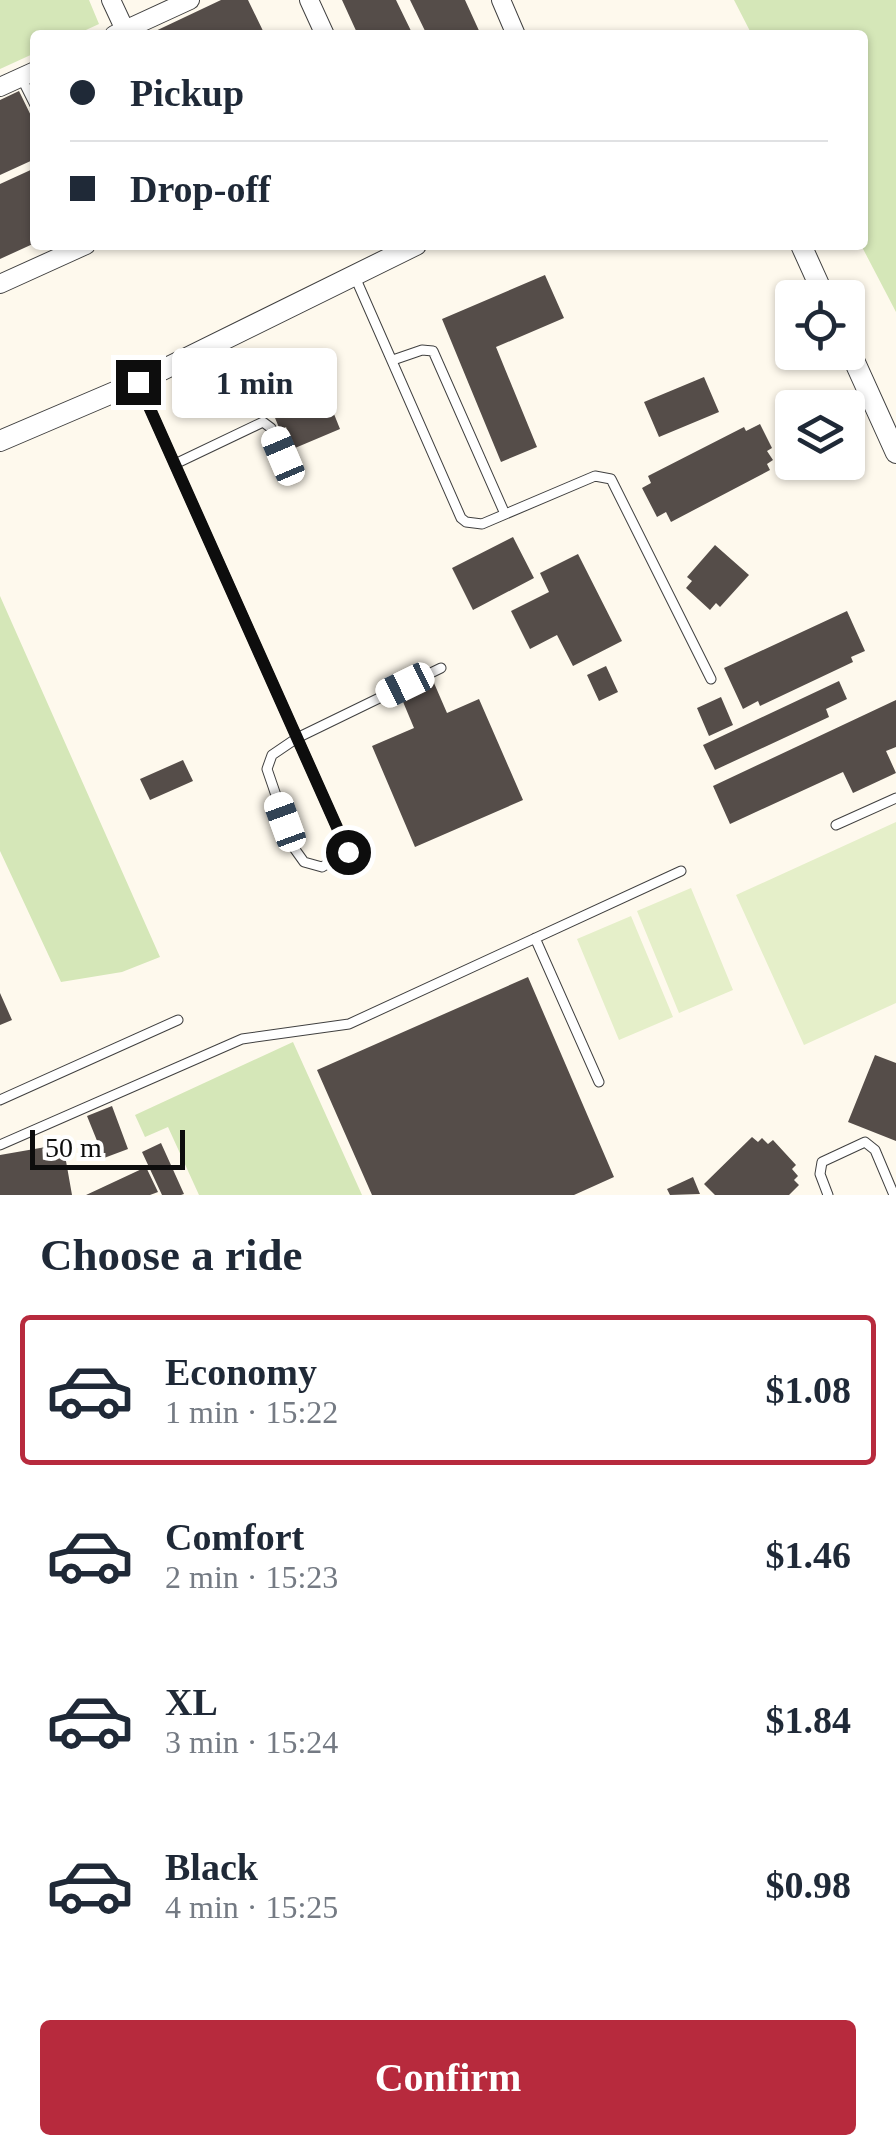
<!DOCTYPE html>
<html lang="en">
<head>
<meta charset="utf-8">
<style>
  body { margin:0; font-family:"Times New Roman",serif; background:#f6f6f7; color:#1f2937; height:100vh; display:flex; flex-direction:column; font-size:38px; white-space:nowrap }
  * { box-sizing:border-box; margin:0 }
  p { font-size:32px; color:#747a83 }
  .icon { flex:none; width:55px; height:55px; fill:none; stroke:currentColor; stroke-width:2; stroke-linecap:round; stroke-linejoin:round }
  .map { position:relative; height:1195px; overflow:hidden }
  .side { display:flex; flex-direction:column; background:#fff; flex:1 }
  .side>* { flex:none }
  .hud { position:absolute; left:30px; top:30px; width:838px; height:220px; border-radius:10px; box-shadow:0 2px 8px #0004; display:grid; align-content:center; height:220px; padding:0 40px; background:#fff }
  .tools { position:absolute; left:775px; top:280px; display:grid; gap:20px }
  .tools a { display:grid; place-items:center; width:90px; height:90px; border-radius:10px; background:#fff; box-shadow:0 2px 8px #0004; font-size:50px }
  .scale { position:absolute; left:30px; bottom:25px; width:155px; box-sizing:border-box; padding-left:10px; border:5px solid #0d0d0d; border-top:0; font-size:28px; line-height:35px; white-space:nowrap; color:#0d0d0d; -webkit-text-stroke:8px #fff; paint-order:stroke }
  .end { position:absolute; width:45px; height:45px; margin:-22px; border:12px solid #0d0d0d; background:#fff; box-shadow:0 0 0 5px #fff }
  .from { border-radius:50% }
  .bubble { position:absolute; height:70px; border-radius:10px; background:#fff; box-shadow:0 2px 8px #0004; font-size:32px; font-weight:600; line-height:70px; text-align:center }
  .car { position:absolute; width:30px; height:60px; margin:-30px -15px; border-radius:12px; box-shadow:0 0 8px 2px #0007; background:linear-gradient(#fff 24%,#345 0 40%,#fff 0 76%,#345 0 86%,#fff 0) }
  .hud b { display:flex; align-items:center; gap:35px; height:95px; font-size:38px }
  .hud b+b { border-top:2px solid #e0e1e3 }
  .hud i { width:25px; height:25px; background:#1f2937 }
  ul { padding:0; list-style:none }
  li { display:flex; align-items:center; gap:30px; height:150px; margin:0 20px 15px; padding:0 20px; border:5px solid transparent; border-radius:10px }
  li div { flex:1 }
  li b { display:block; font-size:38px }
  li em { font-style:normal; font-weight:600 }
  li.selected { border-color:#b72a3d }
  li>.icon { width:90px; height:90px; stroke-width:1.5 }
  h2 { padding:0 40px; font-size:45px; line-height:120px }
  .primary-button { display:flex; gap:20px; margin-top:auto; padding:20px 40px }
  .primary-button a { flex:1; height:115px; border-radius:10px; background:#b72a3d; color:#fff; font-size:40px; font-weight:600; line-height:115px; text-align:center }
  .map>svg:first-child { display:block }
  .green { fill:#d5e7b8 }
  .pitch { fill:#e5efc9 }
  .building { fill:#554d49 }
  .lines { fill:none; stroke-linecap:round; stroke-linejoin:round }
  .service-casing { stroke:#404040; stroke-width:11 }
  .minor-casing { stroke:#404040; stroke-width:20 }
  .tertiary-casing { stroke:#404040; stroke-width:22 }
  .service { stroke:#fff; stroke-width:9 }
  .minor { stroke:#fff; stroke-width:18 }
  .tertiary { stroke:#fff; stroke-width:20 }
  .route { stroke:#0d0d0d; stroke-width:12 }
</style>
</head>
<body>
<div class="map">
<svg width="896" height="1195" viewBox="0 0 896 1195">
  <rect width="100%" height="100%" fill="#fef9ed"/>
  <!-- green -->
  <path class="green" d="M0,0H89L99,24L75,35H35V53L0,69Z
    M734,0H896V312L861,245L862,35H752Z
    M0,596L160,957L122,972L61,982L0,851Z
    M293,1042L362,1195H199L168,1127L145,1137L135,1115Z"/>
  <!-- pitch -->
  <path class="pitch" d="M896,822V1003L804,1045L736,895Z
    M691,888L733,990L679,1013L637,911Z
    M631,916L673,1017L619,1040L577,939Z"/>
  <!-- building -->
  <path class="building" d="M221,0H248L265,35H147Z
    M342,0H396L413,35H358Z
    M410,0H465L481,35H427Z
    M19,91L35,124V159L0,175V100Z
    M35,168V243L0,259V184Z
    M545,275L564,318L496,347L537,447L501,462L442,319Z
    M704,377L719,412L659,437L644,402Z
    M320,379L340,429L295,448L286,427L280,430L268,401Z
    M760,424L772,448L767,451L773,460L767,464L770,470L671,522L666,512L657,517L642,488L651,483L648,476L744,427L746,431Z
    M513,537L534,578L473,610L452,568Z
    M715,545L749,575L720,607L716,603L710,610L686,588L692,581L687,577Z
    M578,554L622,641L573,666L557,635L530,649L511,611L549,592L540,573Z
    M847,611L865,651L851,657L853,662L760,706L758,701L743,709L724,668Z
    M606,666L618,692L599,701L587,675Z
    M839,681L847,699L826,709L829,717L715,770L703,745Z
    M434,683L447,713L479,699L523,800L415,847L372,746L414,728L401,697Z
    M721,697L733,725L709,736L697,708Z
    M896,700V747L886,751L896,773L853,793L843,772L730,824L713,786Z
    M183,760L193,781L150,800L140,779Z
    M528,977L614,1177L574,1195H372L317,1070Z
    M0,993L12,1020L0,1025Z
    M875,1055L896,1063V1141L848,1122Z
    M112,1106L128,1149L104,1158L87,1116Z
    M752,1137L758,1142L762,1138L768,1144L773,1140L796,1165L792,1169L798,1176L794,1180L799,1185L789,1195H715L704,1184Z
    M161,1143L184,1194L181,1195H162L142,1152Z
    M63,1144L72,1195H0V1155Z
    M146,1167L158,1192L150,1195H86Z
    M693,1177L700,1194L670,1195L667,1189Z"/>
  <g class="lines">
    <!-- service casing -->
    <g class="service-casing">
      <path id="service" d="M21,77L35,105
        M355,277L461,518L466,522L482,524L595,476L611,479L711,679
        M393,360L422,350L433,351L505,514
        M138,382L348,852L322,867L304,862L294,848L267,769L272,755L297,738L441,668
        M175,464L263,422L271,428L283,456
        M836,825L896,798
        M535,938L599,1082
        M0,1100L178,1020
        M0,1145L242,1039L349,1024L681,871
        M828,1195L820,1174L822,1162L865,1142L875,1150L894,1195"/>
    </g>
    <!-- minor casing -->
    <g class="minor-casing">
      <path id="minor" d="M111,0L125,30
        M309,0L325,35
        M501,0L516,35
        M114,35L190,0
        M0,87L35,71
        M0,284L86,245"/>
    </g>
    <!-- tertiary casing -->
    <g class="tertiary-casing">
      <path id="tertiary" d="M801,245L825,298
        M848,347L896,453
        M0,441L138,382L416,245"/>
    </g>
    <!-- service -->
    <use href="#service" class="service"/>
    <!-- minor -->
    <use href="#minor" class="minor"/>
    <!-- tertiary -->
    <use href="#tertiary" class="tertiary"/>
  </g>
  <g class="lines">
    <!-- route -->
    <path class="route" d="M138,382L348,852"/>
  </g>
</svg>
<div class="tools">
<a><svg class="icon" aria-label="locate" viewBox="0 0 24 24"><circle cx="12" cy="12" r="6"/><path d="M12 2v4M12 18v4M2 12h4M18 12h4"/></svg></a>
<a><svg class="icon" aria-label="layers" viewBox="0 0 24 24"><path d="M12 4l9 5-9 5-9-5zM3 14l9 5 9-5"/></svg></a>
</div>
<div class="scale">50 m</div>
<i class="end from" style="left:348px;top:852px"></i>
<i class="end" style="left:138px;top:382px"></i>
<div class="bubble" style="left:172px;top:348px;width:165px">1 min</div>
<i class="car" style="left:283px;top:456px;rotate:337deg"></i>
<i class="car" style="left:405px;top:685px;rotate:244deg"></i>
<i class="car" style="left:285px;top:822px;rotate:340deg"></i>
<div class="hud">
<b><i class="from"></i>Pickup</b>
<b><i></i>Drop-off</b>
</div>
</div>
<section class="side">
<h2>Choose a ride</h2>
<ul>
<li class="selected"><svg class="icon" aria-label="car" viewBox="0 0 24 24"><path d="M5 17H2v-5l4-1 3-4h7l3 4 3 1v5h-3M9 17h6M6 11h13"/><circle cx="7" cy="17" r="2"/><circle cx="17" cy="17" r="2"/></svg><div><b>Economy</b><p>1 min · 15:22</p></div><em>$1.08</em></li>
<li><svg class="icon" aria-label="car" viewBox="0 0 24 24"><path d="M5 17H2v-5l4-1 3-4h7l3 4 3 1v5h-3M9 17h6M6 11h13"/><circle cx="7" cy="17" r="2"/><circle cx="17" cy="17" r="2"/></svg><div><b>Comfort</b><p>2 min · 15:23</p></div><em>$1.46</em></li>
<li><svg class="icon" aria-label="car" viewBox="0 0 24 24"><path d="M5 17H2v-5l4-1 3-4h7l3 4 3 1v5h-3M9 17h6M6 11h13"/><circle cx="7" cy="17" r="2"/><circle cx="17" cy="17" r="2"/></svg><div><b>XL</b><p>3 min · 15:24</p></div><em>$1.84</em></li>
<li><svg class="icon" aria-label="car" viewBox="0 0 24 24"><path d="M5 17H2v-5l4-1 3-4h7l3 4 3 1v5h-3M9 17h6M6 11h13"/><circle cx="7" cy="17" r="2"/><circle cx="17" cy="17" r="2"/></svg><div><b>Black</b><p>4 min · 15:25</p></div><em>$0.98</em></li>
</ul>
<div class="primary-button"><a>Confirm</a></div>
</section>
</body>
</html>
